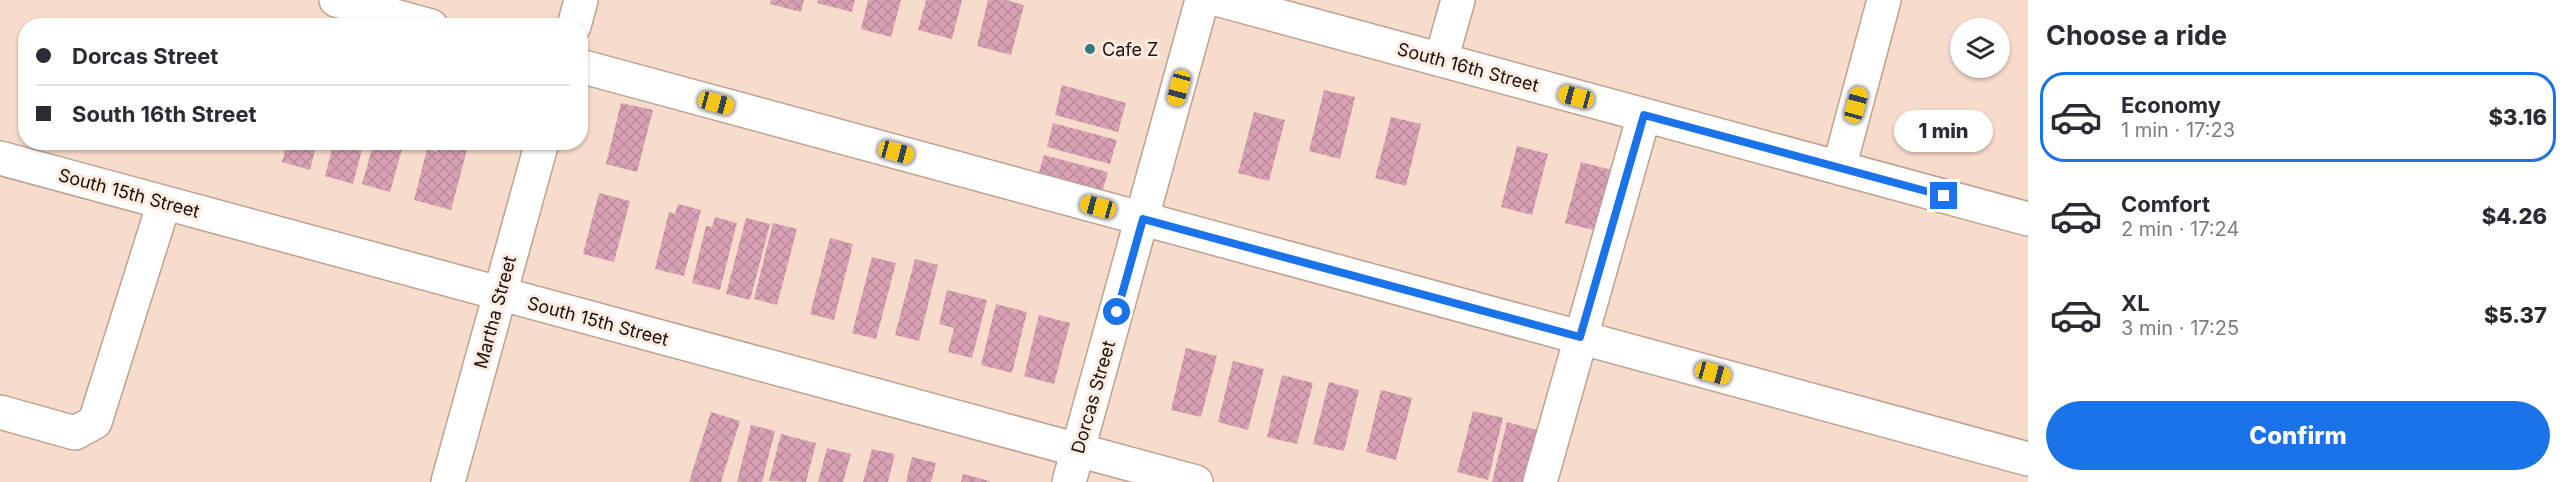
<!DOCTYPE html>
<html lang="en">
<head>
<meta charset="utf-8">
<style>
  body { margin:0; font-family:Inter,sans-serif; background:#f2f2f3; color:#2b2b33; height:100vh; display:flex; flex-direction:column; font-size:22px; white-space:nowrap }
  * { box-sizing:border-box; margin:0 }
  p { font-size:20px; color:#7c7c81 }
  .icon { flex:none; width:33px; height:33px; fill:none; stroke:currentColor; stroke-width:2; stroke-linecap:round; stroke-linejoin:round }
  .map { position:relative; flex:1; overflow:hidden }
  .details { display:flex; flex-direction:column; background:#fff; width:540px }
  .details>* { flex:none }
  .hud { position:absolute; left:18px; top:18px; width:570px; height:132px; border-radius:24px; box-shadow:0 2px 4px #0004; display:grid; align-content:center; height:132px; padding:0 18px; background:#fff }
  .controls { position:absolute; left:1950px; top:18px; display:grid; gap:12px }
  .controls a { display:grid; place-items:center; width:60px; height:60px; border-radius:50%; background:#fff; box-shadow:0 2px 4px #0004; font-size:30px }
  .end { position:absolute; width:27px; height:27px; margin:-14px; border:8px solid #1a73e8; background:#fff; box-shadow:0 0 0 3px #fff }
  .from { border-radius:50% }
  .bubble { position:absolute; height:42px; border-radius:21px; background:#fff; box-shadow:0 2px 4px #0004; font-size:20px; font-weight:800; line-height:42px; text-align:center }
  .car { position:absolute; width:18px; height:36px; margin:-18px -9px; border-radius:8px; box-shadow:0 0 4px 2px #0007; background:linear-gradient(#f5c518 24%,#345 0 40%,#f5c518 0 76%,#345 0 86%,#f5c518 0) }
  .hud b { display:flex; align-items:center; gap:21px; height:57px; font-size:22px }
  .hud b+b { border-top:2px solid #e1e1e2 }
  .hud i { width:15px; height:15px; background:#2b2b33 }
  ul { padding:0; list-style:none }
  li { display:flex; align-items:center; gap:18px; height:90px; margin:0 12px 9px; padding:0 6px; border:3px solid transparent; border-radius:24px }
  li div { flex:1 }
  li b { display:block; font-size:22px }
  li em { font-style:normal; font-weight:800 }
  li.current { border-color:#1a73e8 }
  li>.icon { width:54px; height:54px; stroke-width:1.5 }
  h2 { padding:0 18px; font-size:27px; line-height:72px }
  .cta { display:flex; gap:12px; margin-top:auto; padding:12px 18px }
  .cta a { flex:1; height:69px; border-radius:36px; background:#1a73e8; color:#fff; font-size:24px; font-weight:800; line-height:69px; text-align:center }
  main { display:flex; flex:1; min-height:0 }
  .map>svg:first-child { display:block }
  .building { fill:url(#building-cross-hatch) }
  .lines { fill:none; stroke-linecap:round; stroke-linejoin:round }
  .minor-casing { stroke:#bca292; stroke-width:36 }
  .major-casing { stroke:#bca292; stroke-width:36 }
  .minor { stroke:#fff; stroke-width:33 }
  .major { stroke:#fff; stroke-width:33 }
  .route { stroke:#1a73e8; stroke-width:8 }
  .poi-dot { fill:#327984; stroke:#fcebe1; stroke-width:2 }
  .labels { text-anchor:middle; dominant-baseline:central; stroke-width:6; stroke-linejoin:round; paint-order:stroke }
  .poi-label { font-size:18px; fill:#19100b; stroke:#fcebe1; text-anchor:start }
  .street-label { font-size:18px; fill:#19100b; stroke:#fcebe1 }
</style>
</head>
<body>
<main>
<div class="map">
<svg width="2028" height="482" viewBox="0 0 2028 482">
  <defs>
    <pattern id="building-cross-hatch" width="8" height="8" patternUnits="userSpaceOnUse" patternTransform="scale(1.5)"><rect width="8" height="8" fill="#d9a2b4"/><path d="M0 0l8 8M0 8l8-8" fill="none" stroke="#ba8a99"/></pattern>
  </defs>
  <rect width="100%" height="100%" fill="#f7dbcb"/>
  <!-- building -->
  <path class="building" d="M771,0H804L801,12L770,4Z
    M818,0H855L852,12L817,3Z
    M868,0H901L891,37L861,29Z
    M926,0H962L952,39L918,30Z
    M988,0H1006L1024,5L1011,55L977,46Z
    M1062,85L1126,103L1118,132L1055,115Z
    M1324,90L1355,97L1340,159L1309,151Z
    M621,103L653,110L637,172L606,164Z
    M1254,112L1285,120L1269,181L1238,173Z
    M1391,117L1421,124L1406,186L1375,178Z
    M1053,123L1117,140L1110,164L1047,147Z
    M287,142H317L310,170L282,162Z
    M334,142H364L353,184L325,176Z
    M374,142H404L390,192L362,184Z
    M440,142H469L451,210L414,200L427,149L437,152Z
    M1517,146L1548,154L1532,215L1501,207Z
    M1044,155L1108,172L1101,196L1037,179Z
    M1581,162L1612,170L1597,231L1565,223Z
    M599,193L630,201L614,262L583,254Z
    M678,204L701,210L684,276L655,269L669,212L675,214Z
    M715,217L737,223L720,290L692,283L706,226L712,227Z
    M746,218L770,224L750,300L726,294Z
    M773,223L797,229L777,305L754,299Z
    M830,238L853,244L834,320L810,314Z
    M872,257L896,263L876,339L852,333Z
    M915,259L938,265L919,341L895,335Z
    M947,290L987,300L972,358L948,352L954,328L939,324Z
    M996,304L1027,312L1012,373L981,365Z
    M1039,315L1070,323L1054,384L1024,376Z
    M1186,348L1217,356L1201,417L1171,410Z
    M1233,361L1264,369L1248,430L1218,422Z
    M1282,375L1313,383L1297,444L1267,437Z
    M1329,382L1359,390L1344,451L1313,444Z
    M1381,390L1412,398L1396,460L1366,452Z
    M1473,411L1503,418L1488,480L1457,472Z
    M711,412L740,421L721,482H689Z
    M1507,422L1537,430L1525,482H1492Z
    M751,425L775,431L762,482H737Z
    M781,434L816,443L806,482L769,481Z
    M827,448L851,454L843,482H818Z
    M872,449L895,454L888,482H863Z
    M912,457L936,463L931,482H906Z
    M963,474L990,481V482H961Z"/>
  <g class="lines">
    <!-- minor casing -->
    <g class="minor-casing">
      <path id="minor" d="M336,0L431,26
        M1220,0L2028,219
        M1441,60L1458,0
        M580,66L2028,459
        M0,158L1196,482
        M1839,168L1884,0
        M0,412L75,433L95,422L164,203
        M1069,482L1202,0
        M1540,482L1644,115"/>
    </g>
    <!-- major casing -->
    <g class="major-casing">
      <path id="major" d="M574,26L581,0
        M448,482L542,142"/>
    </g>
    <!-- minor -->
    <use href="#minor" class="minor"/>
    <!-- major -->
    <use href="#major" class="major"/>
  </g>
  <g class="lines">
    <!-- route -->
    <path class="route" d="M1117,312L1143,219L1580,337L1644,115L1944,196"/>
  </g>
  <!-- markers -->
  <circle class="poi-dot" cx="1090" cy="49" r="6"/>
  <g class="labels">
    <!-- poi labels -->
    <g class="poi-label">
      <text x="1102" y="49">Cafe Z</text>
    </g>
    <!-- street labels -->
    <g class="street-label">
      <text transform="translate(1468 67) rotate(15)">South 16th Street</text>
      <text transform="translate(129 193) rotate(15)">South 15th Street</text>
      <text transform="translate(495 312) rotate(-75)">Martha Street</text>
      <text transform="translate(598 321) rotate(15)">South 15th Street</text>
      <text transform="translate(1093 397) rotate(-74)">Dorcas Street</text>
    </g>
  </g>
</svg>
<div class="controls">
<a><svg class="icon" aria-label="layers" viewBox="0 0 24 24"><path d="M12 4l9 5-9 5-9-5zM3 14l9 5 9-5"/></svg></a>
</div>
<i class="end from" style="left:1117px;top:312px"></i>
<i class="end" style="left:1944px;top:196px"></i>
<div class="bubble" style="left:1894px;top:110px;width:99px">1 min</div>
<i class="car" style="left:1179px;top:88px;rotate:195deg"></i>
<i class="car" style="left:1576px;top:97px;rotate:285deg"></i>
<i class="car" style="left:716px;top:103px;rotate:105deg"></i>
<i class="car" style="left:1856px;top:105px;rotate:15deg"></i>
<i class="car" style="left:896px;top:152px;rotate:105deg"></i>
<i class="car" style="left:1098px;top:207px;rotate:285deg"></i>
<i class="car" style="left:1713px;top:373px;rotate:105deg"></i>
<div class="hud">
<b><i class="from"></i>Dorcas Street</b>
<b><i></i>South 16th Street</b>
</div>
</div>
<section class="details">
<h2>Choose a ride</h2>
<ul>
<li class="current"><svg class="icon" aria-label="car" viewBox="0 0 24 24"><path d="M5 17H2v-5l4-1 3-4h7l3 4 3 1v5h-3M9 17h6M6 11h13"/><circle cx="7" cy="17" r="2"/><circle cx="17" cy="17" r="2"/></svg><div><b>Economy</b><p>1 min · 17:23</p></div><em>$3.16</em></li>
<li><svg class="icon" aria-label="car" viewBox="0 0 24 24"><path d="M5 17H2v-5l4-1 3-4h7l3 4 3 1v5h-3M9 17h6M6 11h13"/><circle cx="7" cy="17" r="2"/><circle cx="17" cy="17" r="2"/></svg><div><b>Comfort</b><p>2 min · 17:24</p></div><em>$4.26</em></li>
<li><svg class="icon" aria-label="car" viewBox="0 0 24 24"><path d="M5 17H2v-5l4-1 3-4h7l3 4 3 1v5h-3M9 17h6M6 11h13"/><circle cx="7" cy="17" r="2"/><circle cx="17" cy="17" r="2"/></svg><div><b>XL</b><p>3 min · 17:25</p></div><em>$5.37</em></li>
</ul>
<div class="cta"><a>Confirm</a></div>
</section>
</main>
</body>
</html>
